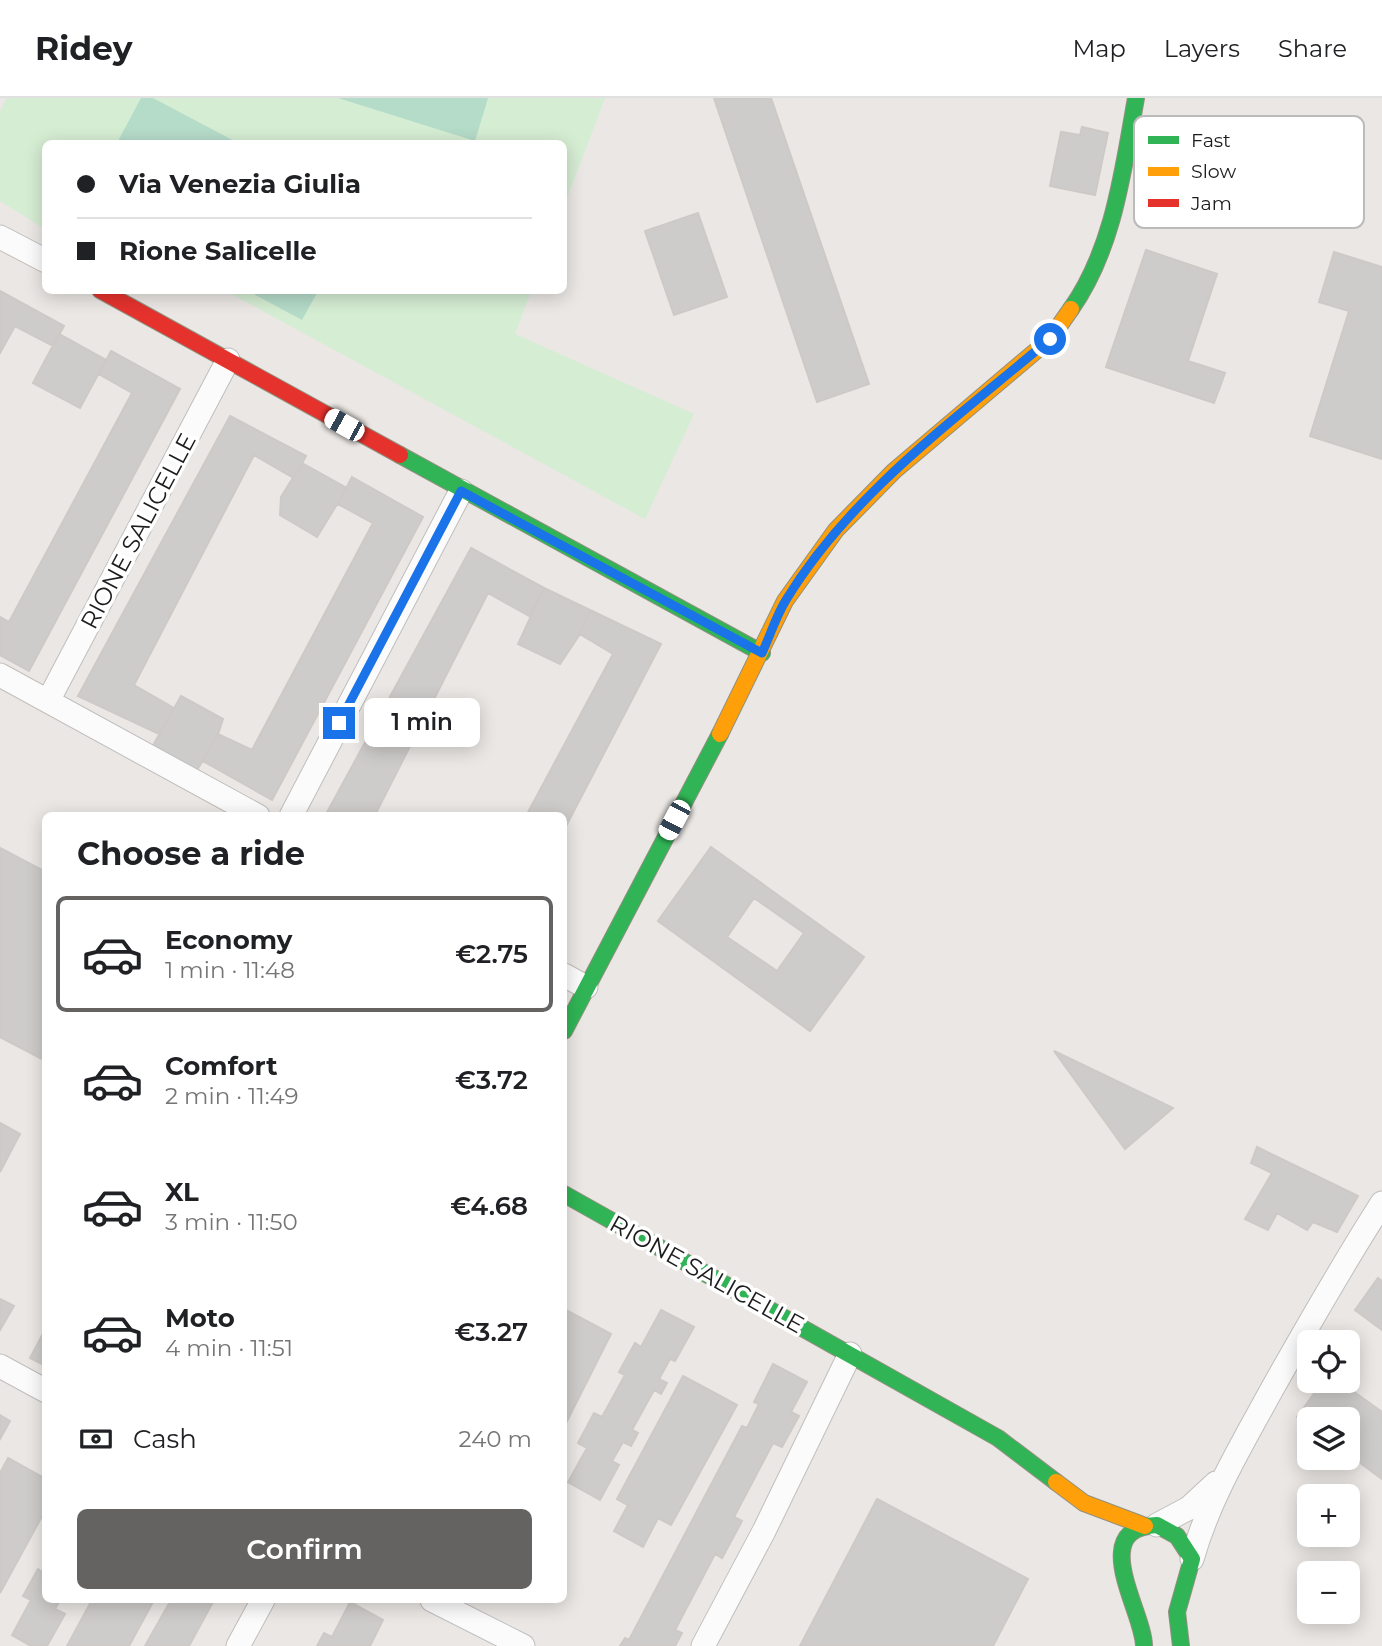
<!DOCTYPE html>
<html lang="en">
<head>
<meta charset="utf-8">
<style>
  body { margin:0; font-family:Montserrat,sans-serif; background:#f2f2f2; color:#202124; height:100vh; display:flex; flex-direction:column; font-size:26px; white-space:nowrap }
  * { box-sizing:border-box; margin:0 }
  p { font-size:23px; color:#757577 }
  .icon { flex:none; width:38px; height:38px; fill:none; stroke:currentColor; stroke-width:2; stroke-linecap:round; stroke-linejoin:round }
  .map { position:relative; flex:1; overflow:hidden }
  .side { position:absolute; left:42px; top:714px; width:525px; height:791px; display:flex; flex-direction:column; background:#fff; border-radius:10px; box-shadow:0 4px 18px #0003 }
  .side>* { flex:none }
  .top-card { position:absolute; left:42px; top:42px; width:525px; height:154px; border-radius:10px; box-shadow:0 4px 18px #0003; display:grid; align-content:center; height:154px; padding:0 35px; background:#fff }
  .buttons { position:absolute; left:1297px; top:1232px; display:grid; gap:14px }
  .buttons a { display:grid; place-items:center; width:63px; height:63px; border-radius:10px; background:#fff; box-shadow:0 4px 18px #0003; font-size:35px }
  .end { position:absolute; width:32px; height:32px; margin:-16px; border:9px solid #1a73e8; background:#fff; box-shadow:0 0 0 4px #fff }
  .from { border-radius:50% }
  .bubble { position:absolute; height:49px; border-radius:10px; background:#fff; box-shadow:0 4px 18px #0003; font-size:23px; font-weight:600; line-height:49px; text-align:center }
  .car { position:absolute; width:21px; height:42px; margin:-21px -10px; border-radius:9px; box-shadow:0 0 5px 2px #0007; background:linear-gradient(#fff 24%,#345 0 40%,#fff 0 76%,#345 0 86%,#fff 0) }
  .top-card b { display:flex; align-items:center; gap:24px; height:66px; font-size:26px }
  .top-card b+b { border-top:2px solid #e0e0e0 }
  .top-card i { width:18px; height:18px; background:#202124 }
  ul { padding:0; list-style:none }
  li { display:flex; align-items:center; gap:21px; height:116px; margin:0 14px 10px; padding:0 21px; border:4px solid transparent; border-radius:10px }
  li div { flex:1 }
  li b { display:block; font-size:26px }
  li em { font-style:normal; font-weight:600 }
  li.on { border-color:#646362 }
  li>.icon { width:63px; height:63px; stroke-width:1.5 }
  h2 { padding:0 35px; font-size:32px; line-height:84px }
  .pay { display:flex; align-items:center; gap:18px; height:77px; padding:0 35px; font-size:26px }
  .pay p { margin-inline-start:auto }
  .action { display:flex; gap:14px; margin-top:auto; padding:14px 35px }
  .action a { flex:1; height:80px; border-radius:10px; background:#646362; color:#fff; font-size:28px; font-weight:600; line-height:80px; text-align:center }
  header { display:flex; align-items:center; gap:42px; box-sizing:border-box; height:98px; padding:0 35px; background:#fff; border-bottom:2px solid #e0e0e0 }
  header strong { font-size:33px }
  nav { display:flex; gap:38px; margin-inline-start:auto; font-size:24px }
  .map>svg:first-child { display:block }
  .park { fill:#d5edd3 }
  .pitch { fill:#b5dbc9 }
  .building { fill:#ceccca; stroke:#cdc9c6; stroke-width:2; fill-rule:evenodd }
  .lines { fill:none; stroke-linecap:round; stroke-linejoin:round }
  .street-casing { stroke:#c0bebd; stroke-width:25 }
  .fast-casing { stroke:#90907f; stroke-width:18 }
  .slow-casing { stroke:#90907f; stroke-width:18 }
  .jam-casing { stroke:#90907f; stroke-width:18 }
  .street { stroke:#fcfbfb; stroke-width:23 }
  .fast { stroke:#30b455; stroke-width:16 }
  .slow { stroke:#ff9f0a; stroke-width:16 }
  .jam { stroke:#e5322d; stroke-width:16 }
  .route { stroke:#1a73e8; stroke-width:9 }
  .labels { text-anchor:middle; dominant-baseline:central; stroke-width:7; stroke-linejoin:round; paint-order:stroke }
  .street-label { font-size:24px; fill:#1c1c1c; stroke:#fff }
  .key { fill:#fff; stroke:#bbb; stroke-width:2 }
  .key-label { font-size:19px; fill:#1c1c1c }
</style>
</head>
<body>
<header>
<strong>Ridey</strong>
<nav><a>Map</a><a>Layers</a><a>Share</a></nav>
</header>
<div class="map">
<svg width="1382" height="1548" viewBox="0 0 1382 1548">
  <rect width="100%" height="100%" fill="#eae7e4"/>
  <!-- park -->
  <path class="park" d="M7,0H605L564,108V46H46L45,131L0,103V13Z
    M226,193H531L515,236L694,316L645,421Z"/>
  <!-- pitch -->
  <path class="pitch" d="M141,0H153L238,45H117Z
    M338,0H488L475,43Z
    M248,193H318L302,222Z"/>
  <!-- building -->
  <path class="building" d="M714,0H771L869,286L817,304Z
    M1082,29L1108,35L1095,97L1050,88L1061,34L1080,37Z
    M698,115L727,199L674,217L645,133Z
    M1146,152L1217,176L1188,263L1225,275L1214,305L1106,269Z
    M1334,154L1382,169V361L1310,338L1349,213L1319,204Z
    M0,193L64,228L53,248L15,228L0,255Z
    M59,236L106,262L80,310L33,285Z
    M111,253L180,291L29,573L0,557V519L9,524L132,295L99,276Z
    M230,318L306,358L294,380L254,357L134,587L174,610L159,636L78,598Z
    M302,365L347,390L317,439L280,417L281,399Z
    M352,379L423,419L272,702L203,663L218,636L252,652L373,425L338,406Z
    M471,450L544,490L529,518L488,495L376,715L380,718H325Z
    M544,490L590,512L580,536L560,566L518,546Z
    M590,512L661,546L564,732V718H526L613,556L580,536Z
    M181,598L223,621L218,636L196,674L152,649Z
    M711,749L864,859L810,933L658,823ZM754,800L804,835L777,873L727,839Z
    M0,750L46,774V963L0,939Z
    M1054,953L1173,1010L1125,1051Z
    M0,1025L20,1036L0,1074Z
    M1257,1049L1358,1098L1337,1134L1313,1124L1307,1132L1277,1115L1268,1132L1245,1121L1272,1075L1251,1065Z
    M1378,1180L1382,1183V1232L1355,1212Z
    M0,1201L14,1208L0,1232Z
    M564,1211L611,1236L564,1329Z
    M661,1212L694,1229L675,1263L670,1261L659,1281L667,1285L661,1296L654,1292L632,1332L638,1335L631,1348L623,1344L612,1363L619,1367L600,1402L568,1384L587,1350L578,1345L594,1315L602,1319L625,1277L619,1274L635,1245L641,1249Z
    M46,1230V1268L30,1260Z
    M773,1266L807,1284L791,1314L799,1318L782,1349L773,1345L734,1419L742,1423L722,1460L715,1456L675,1532L682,1535L675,1548H620L625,1540L629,1542L742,1328L747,1330L759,1306L754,1304Z
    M683,1278L737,1307L671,1427L658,1420L643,1449L614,1433L628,1407L617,1401Z
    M1323,1283H1339L1382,1314V1381L1348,1356V1321H1309V1328L1297,1319Z
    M0,1317L10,1323L0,1341Z
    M8,1360L46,1381V1411L0,1495V1375Z
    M877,1401L1028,1481L993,1548H800Z
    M38,1471L44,1475L46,1472V1502H60L55,1511L65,1516L47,1548H31L12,1537L31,1502L23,1498Z
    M92,1502H154L129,1548H67Z
    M171,1502H214L189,1548H145Z
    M350,1504L383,1522L370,1548H317L324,1535L332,1539Z"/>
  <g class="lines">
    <!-- street casing -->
    <g class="street-casing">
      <path id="street" d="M0,139L46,163
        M0,577L258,718
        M48,603L228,262
        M291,718L461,393
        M564,877L586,889
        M0,1268L46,1293
        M1157,1427L1189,1410L1216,1385
        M1192,1461C1209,1401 1241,1348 1271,1293C1307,1229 1343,1166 1382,1105
        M432,1502L523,1548
        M238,1548L263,1502
        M703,1548L764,1433L850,1256"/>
    </g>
    <!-- fast casing -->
    <g class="fast-casing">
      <path id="fast" d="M1071,211C1114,150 1123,72 1136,0
        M400,357L762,555
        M564,933L720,636
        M564,1096L998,1340L1056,1384
        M1144,1548C1144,1514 1086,1430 1157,1427L1177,1438L1192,1461L1177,1514L1181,1548"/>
    </g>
    <!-- slow casing -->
    <g class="slow-casing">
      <path id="slow" d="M720,636L785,503L836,432L894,373L1050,241L1071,211
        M1056,1384L1084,1405L1145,1428"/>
    </g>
    <!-- jam casing -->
    <g class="jam-casing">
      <path id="jam" d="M100,192L400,357"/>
    </g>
    <!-- street -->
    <use href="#street" class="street"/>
    <!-- fast -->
    <use href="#fast" class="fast"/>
    <!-- slow -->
    <use href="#slow" class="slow"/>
    <!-- jam -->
    <use href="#jam" class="jam"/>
  </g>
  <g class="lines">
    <!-- route -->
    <path class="route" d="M339,625L461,393L762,555C770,538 776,518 786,502C851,395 956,321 1050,241"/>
  </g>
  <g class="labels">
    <!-- street labels -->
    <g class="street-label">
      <text transform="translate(138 433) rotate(-62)">RIONE SALICELLE</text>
      <text transform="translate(707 1176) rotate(29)">RIONE SALICELLE</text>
    </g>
  </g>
  <!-- legend -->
  <rect x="1134" y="18" width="230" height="112" rx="10" class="key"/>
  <rect x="1148" y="38" width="31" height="8" fill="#30b455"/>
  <rect x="1148" y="69" width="31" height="9" fill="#ff9f0a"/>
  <rect x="1148" y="101" width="31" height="8" fill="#e5322d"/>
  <g class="key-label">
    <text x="1191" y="49">Fast</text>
    <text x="1191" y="80">Slow</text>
    <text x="1191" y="112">Jam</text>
  </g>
</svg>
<div class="buttons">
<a><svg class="icon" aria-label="locate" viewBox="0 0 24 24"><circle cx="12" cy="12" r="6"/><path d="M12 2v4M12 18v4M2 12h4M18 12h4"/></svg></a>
<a><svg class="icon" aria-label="layers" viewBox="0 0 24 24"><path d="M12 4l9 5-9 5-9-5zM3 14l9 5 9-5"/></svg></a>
<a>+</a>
<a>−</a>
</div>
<i class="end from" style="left:1050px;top:241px"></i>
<i class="end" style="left:339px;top:625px"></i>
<div class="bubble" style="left:364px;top:600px;width:116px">1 min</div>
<i class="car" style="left:344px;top:327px;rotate:299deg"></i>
<i class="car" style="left:674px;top:722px;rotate:208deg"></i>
<div class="top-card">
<b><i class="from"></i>Via Venezia Giulia</b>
<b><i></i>Rione Salicelle</b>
</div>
<section class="side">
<h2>Choose a ride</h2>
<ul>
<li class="on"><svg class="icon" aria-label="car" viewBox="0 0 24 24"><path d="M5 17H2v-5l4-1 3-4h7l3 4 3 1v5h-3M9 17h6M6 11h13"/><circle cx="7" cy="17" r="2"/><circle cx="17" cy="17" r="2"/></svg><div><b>Economy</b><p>1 min · 11:48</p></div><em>€2.75</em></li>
<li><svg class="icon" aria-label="car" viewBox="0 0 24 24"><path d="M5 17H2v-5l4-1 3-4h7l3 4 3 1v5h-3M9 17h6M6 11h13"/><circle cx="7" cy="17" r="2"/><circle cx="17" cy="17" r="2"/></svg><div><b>Comfort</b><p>2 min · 11:49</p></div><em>€3.72</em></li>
<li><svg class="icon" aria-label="car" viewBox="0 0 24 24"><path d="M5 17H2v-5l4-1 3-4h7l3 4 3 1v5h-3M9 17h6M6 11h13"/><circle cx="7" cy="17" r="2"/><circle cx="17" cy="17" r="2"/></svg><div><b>XL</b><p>3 min · 11:50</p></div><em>€4.68</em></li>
<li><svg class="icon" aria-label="car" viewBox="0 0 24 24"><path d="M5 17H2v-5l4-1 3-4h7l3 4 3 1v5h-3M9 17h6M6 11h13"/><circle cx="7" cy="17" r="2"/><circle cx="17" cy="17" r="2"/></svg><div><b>Moto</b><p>4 min · 11:51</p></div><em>€3.27</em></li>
</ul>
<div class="pay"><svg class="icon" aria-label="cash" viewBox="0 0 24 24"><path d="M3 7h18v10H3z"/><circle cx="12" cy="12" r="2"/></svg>Cash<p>240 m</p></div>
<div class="action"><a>Confirm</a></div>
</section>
</div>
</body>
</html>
